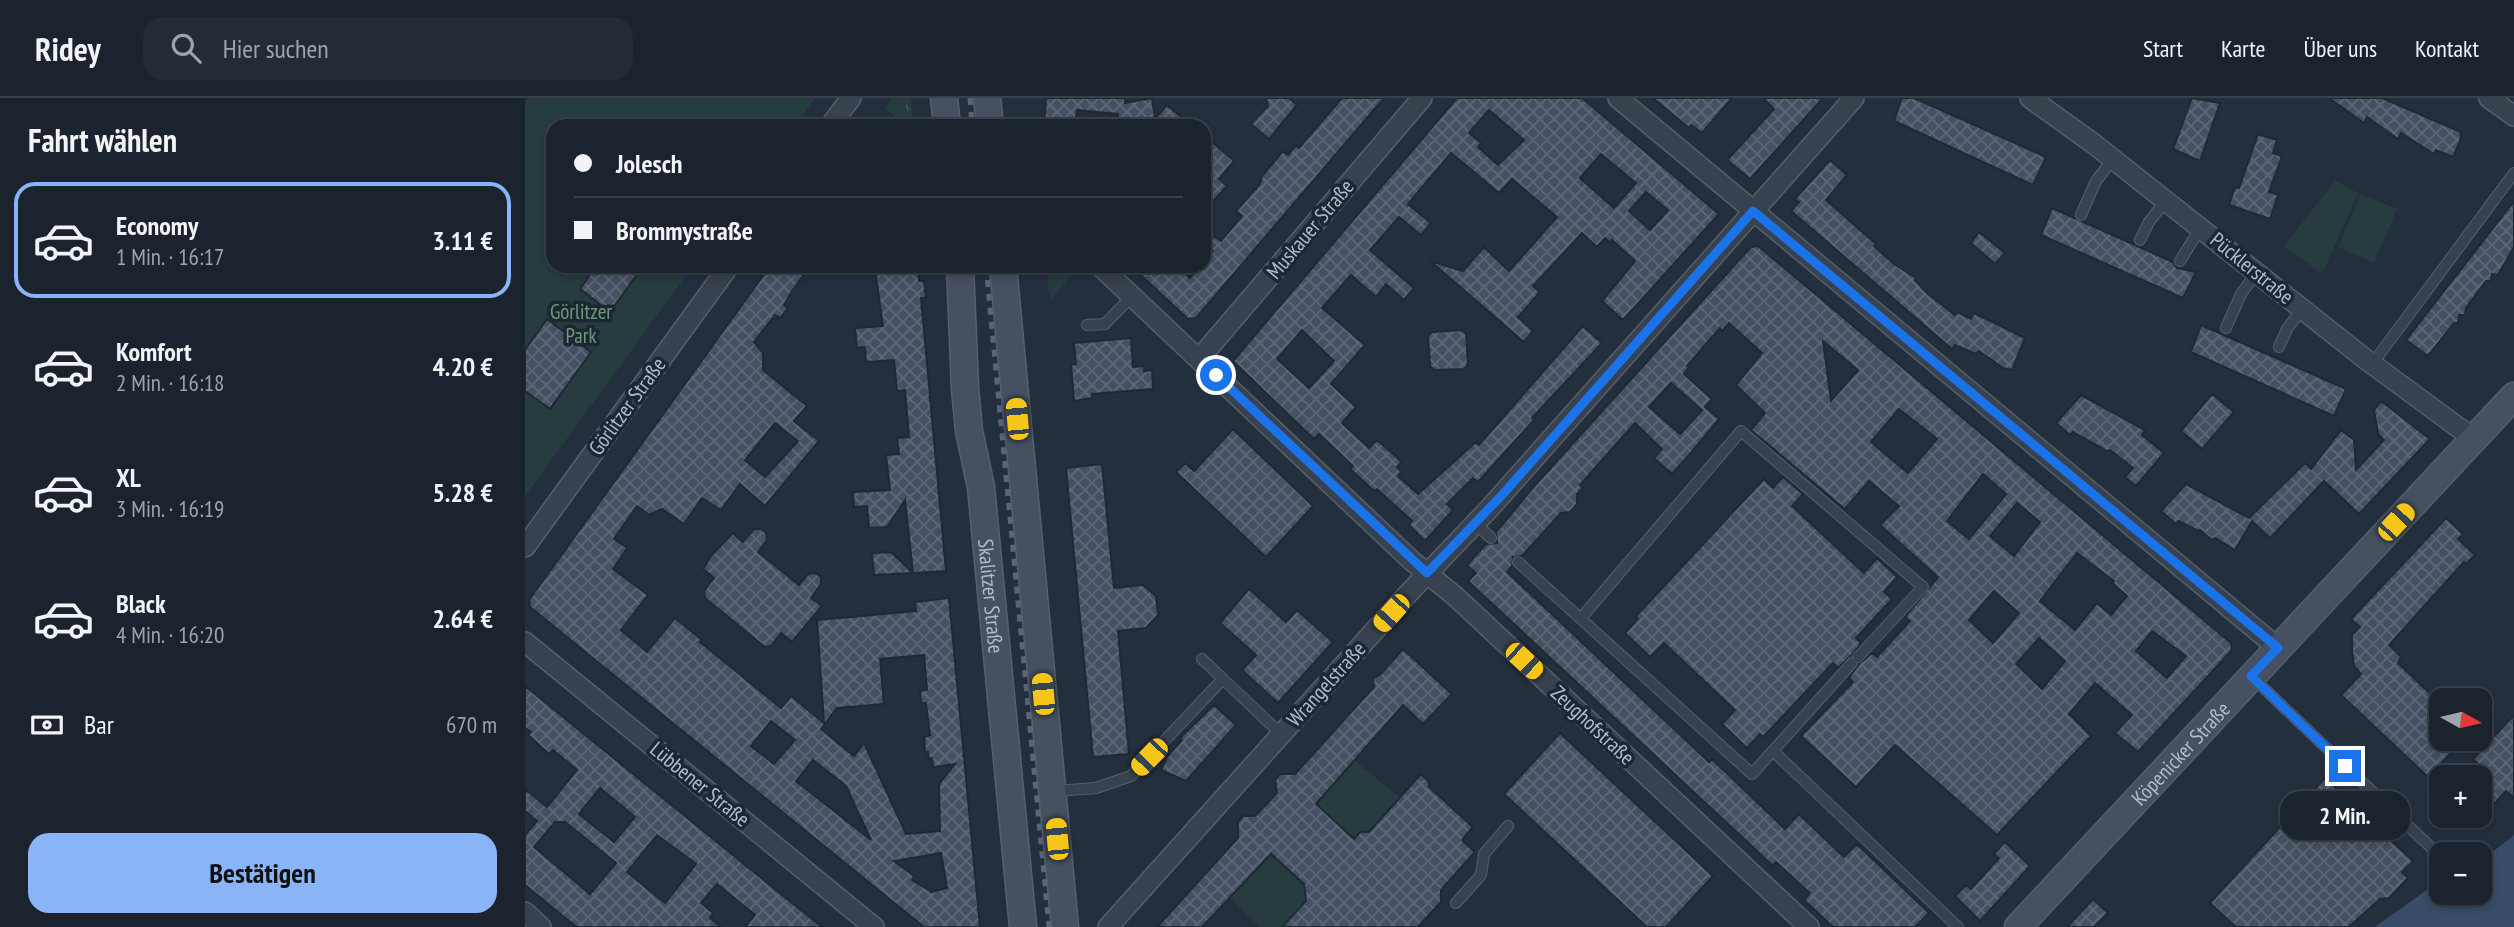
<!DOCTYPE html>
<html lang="de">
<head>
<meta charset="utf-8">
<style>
  body { margin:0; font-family:"PT Sans Narrow",sans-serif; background:#242b36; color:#f1f3f6; height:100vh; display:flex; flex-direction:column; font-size:26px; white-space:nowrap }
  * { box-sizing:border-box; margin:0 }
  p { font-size:23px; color:#a0a4aa }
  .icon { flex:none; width:38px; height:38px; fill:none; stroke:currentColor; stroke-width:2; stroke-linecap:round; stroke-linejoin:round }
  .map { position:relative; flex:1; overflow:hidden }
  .drawer { display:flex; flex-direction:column; background:#1b232e; width:525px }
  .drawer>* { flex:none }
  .top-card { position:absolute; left:21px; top:21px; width:665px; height:154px; border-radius:21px; box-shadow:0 4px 10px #0003,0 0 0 2px #39404a; display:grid; align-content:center; height:154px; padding:0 28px; background:#1b232e }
  .needle { width:46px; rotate:98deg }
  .buttons { position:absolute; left:1904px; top:590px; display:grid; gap:14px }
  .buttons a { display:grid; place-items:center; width:63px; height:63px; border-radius:14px; background:#1b232e; box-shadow:0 4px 10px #0003,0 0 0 2px #39404a; font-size:35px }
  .end { position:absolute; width:32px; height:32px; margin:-16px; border:9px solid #1a73e8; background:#fff; box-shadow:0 0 0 4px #fff }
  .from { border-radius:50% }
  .bubble { position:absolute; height:49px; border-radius:21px; background:#1b232e; box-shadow:0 4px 10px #0003,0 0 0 2px #39404a; font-size:23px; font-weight:800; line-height:49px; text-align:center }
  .car { position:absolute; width:21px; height:42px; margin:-21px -10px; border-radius:9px; box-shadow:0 0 5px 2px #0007; background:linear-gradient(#f5c518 24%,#345 0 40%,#f5c518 0 76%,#345 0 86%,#f5c518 0) }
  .top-card b { display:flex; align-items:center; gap:24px; height:66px; font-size:26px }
  .top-card b+b { border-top:2px solid #39404a }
  .top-card i { width:18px; height:18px; background:#f1f3f6 }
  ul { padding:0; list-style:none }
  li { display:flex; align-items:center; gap:21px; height:116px; margin:0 14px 10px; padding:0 14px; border:4px solid transparent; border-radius:21px }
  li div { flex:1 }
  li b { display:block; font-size:26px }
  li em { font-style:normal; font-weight:800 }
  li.active { border-color:#8ab4f8 }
  li>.icon { width:63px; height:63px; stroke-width:1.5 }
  h2 { padding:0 28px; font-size:32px; line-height:84px }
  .pay { display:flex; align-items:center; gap:18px; height:77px; padding:0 28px; font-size:26px }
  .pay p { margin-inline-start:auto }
  .button { display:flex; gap:14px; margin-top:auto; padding:14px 28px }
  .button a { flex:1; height:80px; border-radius:21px; background:#8ab4f8; color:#111; font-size:28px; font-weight:800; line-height:80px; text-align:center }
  header { display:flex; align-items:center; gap:42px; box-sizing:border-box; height:98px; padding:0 35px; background:#1b232e; border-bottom:2px solid #39404a }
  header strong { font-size:33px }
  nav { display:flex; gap:38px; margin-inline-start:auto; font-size:24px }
  .search { width:490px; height:63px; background:#242b36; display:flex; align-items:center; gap:18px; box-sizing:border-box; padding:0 24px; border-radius:21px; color:#a0a4aa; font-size:26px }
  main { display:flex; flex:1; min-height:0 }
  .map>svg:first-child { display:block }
  .grass { fill:url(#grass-tufts) }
  .green { fill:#263c3f }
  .water { fill:#394c67 }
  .building { fill:url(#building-cross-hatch); stroke:#1f2835; stroke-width:2; fill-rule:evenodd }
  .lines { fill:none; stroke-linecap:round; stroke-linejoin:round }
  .lane-casing { stroke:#565f6c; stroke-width:12 }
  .street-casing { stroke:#565f6c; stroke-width:22 }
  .secondary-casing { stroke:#565f6c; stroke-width:29 }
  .lane { stroke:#38414e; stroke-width:10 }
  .street { stroke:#38414e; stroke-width:19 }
  .secondary { stroke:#465061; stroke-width:26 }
  .rail { stroke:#5a6575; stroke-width:5; stroke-dasharray:7 7; stroke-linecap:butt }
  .route { stroke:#1a73e8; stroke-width:9 }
  .labels { text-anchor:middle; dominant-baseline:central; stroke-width:7; stroke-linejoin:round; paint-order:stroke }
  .street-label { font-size:21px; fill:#b4bcc9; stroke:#1d2633 }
  .park-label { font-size:21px; fill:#6b9a76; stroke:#1d2633 }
</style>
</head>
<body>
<header>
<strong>Ridey</strong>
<div class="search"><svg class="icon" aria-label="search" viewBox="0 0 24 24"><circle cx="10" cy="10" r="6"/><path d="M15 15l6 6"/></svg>Hier suchen</div>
<nav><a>Start</a><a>Karte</a><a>Über uns</a><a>Kontakt</a></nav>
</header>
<main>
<section class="drawer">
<h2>Fahrt wählen</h2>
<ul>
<li class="active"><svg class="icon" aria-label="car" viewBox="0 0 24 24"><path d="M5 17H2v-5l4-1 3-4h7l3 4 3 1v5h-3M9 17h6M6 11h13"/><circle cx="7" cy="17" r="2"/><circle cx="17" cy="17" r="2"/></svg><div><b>Economy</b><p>1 Min. · 16:17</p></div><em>3.11 €</em></li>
<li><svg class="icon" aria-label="car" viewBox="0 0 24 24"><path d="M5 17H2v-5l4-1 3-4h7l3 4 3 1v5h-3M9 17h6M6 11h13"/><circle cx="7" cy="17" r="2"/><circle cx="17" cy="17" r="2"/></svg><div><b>Komfort</b><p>2 Min. · 16:18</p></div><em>4.20 €</em></li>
<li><svg class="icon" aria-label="car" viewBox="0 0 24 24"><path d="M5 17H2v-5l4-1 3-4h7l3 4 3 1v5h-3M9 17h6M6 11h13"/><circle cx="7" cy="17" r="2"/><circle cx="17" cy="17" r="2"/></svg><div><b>XL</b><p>3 Min. · 16:19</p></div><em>5.28 €</em></li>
<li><svg class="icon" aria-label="car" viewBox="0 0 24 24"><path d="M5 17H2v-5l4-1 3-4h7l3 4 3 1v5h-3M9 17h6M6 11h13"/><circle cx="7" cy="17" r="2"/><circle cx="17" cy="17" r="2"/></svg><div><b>Black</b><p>4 Min. · 16:20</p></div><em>2.64 €</em></li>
</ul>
<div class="pay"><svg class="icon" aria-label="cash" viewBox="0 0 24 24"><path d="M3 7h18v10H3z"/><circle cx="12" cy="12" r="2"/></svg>Bar<p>670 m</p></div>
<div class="button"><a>Bestätigen</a></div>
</section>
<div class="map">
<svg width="1989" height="829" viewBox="0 0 1989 829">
  <defs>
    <pattern id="grass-tufts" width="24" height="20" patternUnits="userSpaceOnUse" patternTransform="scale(1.75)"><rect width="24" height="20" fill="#263c3f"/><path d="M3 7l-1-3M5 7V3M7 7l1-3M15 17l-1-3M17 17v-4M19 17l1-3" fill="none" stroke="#435659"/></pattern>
    <pattern id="building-cross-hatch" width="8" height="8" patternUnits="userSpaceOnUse" patternTransform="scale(1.75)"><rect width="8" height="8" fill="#455162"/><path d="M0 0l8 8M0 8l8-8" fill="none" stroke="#5d6877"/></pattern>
  </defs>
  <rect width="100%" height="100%" fill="#242f3e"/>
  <!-- grass -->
  <path class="grass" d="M367,0H385L388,28H381L361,11Z
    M521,168H538L547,177L525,202Z"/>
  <!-- green -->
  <path class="green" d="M7,0H290L270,28H28V168H168L0,398V3Z
    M1810,83L1833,95L1797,176L1759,148Z
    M1836,96L1872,111L1849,165L1813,149Z
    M829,662L875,700L842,737L835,734L829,741L791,706Z
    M746,756L783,791L780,795L782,801L757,829H735L704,799Z"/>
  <!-- water -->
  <path class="water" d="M1989,737V829H1850L1910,786L1918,802L1926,795L1955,794L1956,763Z"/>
  <!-- building -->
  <path class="building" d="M521,0H600V5L627,0L630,21L642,7L667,28H592L593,16L552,12L550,28H519Z
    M741,0H764L772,7L744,41L726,26L743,8Z
    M817,0H859L671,220L663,221L606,168H652L665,180L675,168H679L688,153L681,147L689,138L696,143L717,118L711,113L735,86L737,78L758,53L763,57L771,47L774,50Z
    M932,0H1057L1194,116L1098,222L1077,203L1110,163L1087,142L1085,145L1080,140L1072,149L1057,135L1008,188L1015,194L993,219L1008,233L999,244L905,163L938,173L959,149L984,173L1032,119L987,81L974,95L926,55L883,106L906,125L896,137L874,119L845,152L889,190L879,202L861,186L851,199L826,177L797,210L840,247L806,286L831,309L817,325L844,350L852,342L868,356L877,364L872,369L876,374L873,378L893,396L951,344L954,347L1058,228L1077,245L1007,320L1009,322L953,384L948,380L922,406L928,412L900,443L884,427L887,423L852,391L849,393L834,379L825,371L828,368L794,336L789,341L708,263ZM964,12L999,42L973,67L953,49L956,45L944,35ZM1076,56L1111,85L1089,110L1055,80ZM1121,94L1143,112L1125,132L1104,113ZM777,232L809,263L784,290L752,261Z
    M1128,0H1207L1177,35L1166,27L1164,30Z
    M1238,0H1298L1225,81L1202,62L1249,11Z
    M1377,0H1389L1521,59L1508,87L1369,23Z
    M1667,0L1695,5L1675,63L1648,51Z
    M1804,0H1857L1936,34L1935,43L1928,59L1911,52L1909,56L1876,35L1873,41L1842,19L1839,25Z
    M1733,36L1752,42L1748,55L1757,58L1744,94L1753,97L1745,121L1704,107L1710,89L1714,90Z
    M679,37L709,63L694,81L702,88L679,113Z
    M1305,62L1322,77L1301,102L1351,146L1349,148L1369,166L1391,180L1390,182L1403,196L1430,217L1432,214L1446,221L1449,215L1500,240L1487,272L1478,270L1454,253L1451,256L1430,247L1427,251L1266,113L1274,104L1270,101Z
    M1989,103V149L1973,177L1967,176L1966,183H1961L1941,210L1940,217H1934L1933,225H1929L1903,258L1881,242Z
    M1527,110L1648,164L1652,170L1671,174L1658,200L1516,137Z
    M1454,134L1480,155L1470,166L1446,145Z
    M1233,148L1706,545L1707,552L1613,654L1590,635L1607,617L1570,585L1544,616L1566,638L1472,737L1370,647L1331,689L1276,638L1328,584L1324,580L1334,566L1347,555L1352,559L1385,523L1380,519L1413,479L1355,427L1374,408L1344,383L1320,411L1226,332L1240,315L1211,287L1237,255L1204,225L1197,233L1195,230L1162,268L1164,269L1159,276L1187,301L1180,309L1194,321L1165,356L1147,376L1129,360L1137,351L1110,325L1055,387L1058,390L1052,396V406L1045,414L1036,415L997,458L988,459L987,468L982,474L1184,664L1187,661L1260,731L1274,716L1319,759L1332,746L1404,815L1390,829H1308L1279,802L1285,795L1251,764L1248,768L943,483L951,475L942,467L961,446L972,445L971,434L1012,385L1226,149ZM1298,243L1333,272L1306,303ZM1146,285L1177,312L1155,336L1124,309ZM1374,311L1412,341L1383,375L1346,344ZM1458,376L1481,396L1444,441L1422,423ZM1492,405L1515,424L1489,458L1465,438ZM1552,455L1589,483L1587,485L1602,498L1586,517L1572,505L1550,532L1515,503ZM1469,493L1494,515L1468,545L1444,522ZM1627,533L1661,558L1642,580L1611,553ZM1514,540L1540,563L1517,591L1491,566Z
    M71,168H118L85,214L55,191Z
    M245,168H285L267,193L259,207L263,210L255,220L250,217L229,244L238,255V272L282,308L269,323L294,343L240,408L215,386L196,412L177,400L159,426L137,411L124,417L112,408L89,441L102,450L88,471L123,497L96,532L122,554L150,520L177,542L175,544L256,610L266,598L299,625L292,522L391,513L390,504L424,500L455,829H399L5,509L4,502ZM250,325L273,343L240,379L220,362ZM399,557L402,592L395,593L396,605H401L405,637L399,639L400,654H403L404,661L407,660L408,669L430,666L414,686L415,733L381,736L339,645L329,658L296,631L312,610L359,606L355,561ZM246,623L270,642L249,666L226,648ZM288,662L321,688L346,742L271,683ZM416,755L422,790L407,794L387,782L389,778L369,763Z
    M353,168H393L394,183H399L401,200H396L421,473L388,475L380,402L362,429L344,430L342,408L329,409L328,394L365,392L361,357L374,356L372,340L384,339L380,292L372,293L369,262L341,264L340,249L332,250L330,230L358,228L350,171Z
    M22,221L66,254L25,311L0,293V252Z
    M1676,227L1821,291L1809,318L1666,254Z
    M937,232L941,236L943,266L939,271L909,272L905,268L903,238L907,234Z
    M606,240L608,269L619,268V273L627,272L628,291L567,296V300L549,303L546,267L551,266L549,245Z
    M1687,296L1709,314L1677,351L1656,333Z
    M1556,297L1620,332L1617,337L1639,355L1611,388L1600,379L1608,370L1585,352L1582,353L1548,334L1545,337L1531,325Z
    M1856,303L1905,341L1834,416L1799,383L1745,440L1727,423L1710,452L1690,440L1687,442L1675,432L1673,433L1654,423L1651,426L1636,413L1661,386L1724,420L1780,365L1786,371L1816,332L1829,342L1831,372L1859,342L1853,336L1849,312Z
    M708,331L788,408L741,459L651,374L660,365L669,373Z
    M577,366L589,490L618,487L631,498L633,517L621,530L593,533L604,656L568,659L541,370Z
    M1258,379L1278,396L1267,408L1339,475L1352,460L1372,479L1359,494L1367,501L1331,540L1336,545L1326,558L1313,570L1308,565L1238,639L1235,636L1222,650L1197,626L1210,612L1196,599L1139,545L1125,559L1100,535L1113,521L1111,518L1239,381L1248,390Z
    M1921,420L1938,436L1933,441L1950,457L1941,466L1939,464L1864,547L1876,559L1873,565L1916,606V640H1923L1932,649L1903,679L1816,597L1836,576L1829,568L1827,553V537L1835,529L1826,521Z
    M229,431H236L241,435L242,442L233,454L274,487L283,476L290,475L296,479V486L286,500L297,508L267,544L256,535L246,548L240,549L180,500L179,493L189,480L178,471L186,458L208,435L218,444Z
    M366,454L388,475L349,477L347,455Z
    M724,491L761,524L772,512L808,544L753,605L717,572L731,557L695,525Z
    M878,551L927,596L898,626L878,607L791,706L829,741L835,734H844L896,676L904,684V689L948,729L937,742L950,754L916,792V804L893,829H757L781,803L779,786L746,756L677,829H632L713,740V724L718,718H730L752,695L750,682L755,676H770L849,589L848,580L855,577Z
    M0,588L262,801L297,829H220L230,817L192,786L176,805L188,815L185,820L196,829H52L44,823L0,787V737L12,723L0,713V691L22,709L52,672L28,652L24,656L3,637L6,634L0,630ZM75,690L110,719L89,744L54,716ZM30,724H40L91,765L65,796L9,749ZM132,737L171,766L140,805L102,774Z
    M689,607L711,627L661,683L636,672L642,659L657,642L655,640Z
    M1989,617V700L1981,693L1969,706L1955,693L1968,680L1948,661Z
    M1035,635L1188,778L1141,829H1122L979,696Z
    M1800,680L1888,763L1877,774L1883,780L1864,800L1855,801L1824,829H1711L1685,805Z
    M1480,744L1505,768L1455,823L1430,798L1441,787L1446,791L1474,760L1469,756Z
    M1568,801L1583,815L1569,829H1542Z"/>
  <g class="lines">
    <!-- lane casing -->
    <g class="lane-casing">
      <path id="lane" d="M1556,117L1571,83L1588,61
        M1615,142L1624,124L1641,102
        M1655,163L1676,129
        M562,227L580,226L607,198
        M1701,230L1716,196L1732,174
        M1754,249L1762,231L1777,211
        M1848,265L1989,75
        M951,426L966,440
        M993,464L1227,676L1327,565
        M1056,520L1216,333L1398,489L1333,559
        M677,561L698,581
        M1729,581L1916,759
        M1248,653L1433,829
        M529,693L571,690L606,678L698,581L756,636
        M931,805L956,777L959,756L983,728"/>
    </g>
    <!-- street casing -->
    <g class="street-casing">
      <path id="street" d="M1093,0L1753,550
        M1505,0L1569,46L1839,260L1949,341
        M1964,0L1989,18
        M305,28L326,0
        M575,168L887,463L931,499L1284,829
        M674,261L897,0
        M0,449L204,168
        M0,544L349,829
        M0,814L16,829
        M583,829L878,501L964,411L1329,0"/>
    </g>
    <!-- secondary casing -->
    <g class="secondary-casing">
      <g id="secondary">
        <path d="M419,0L422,28"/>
        <path d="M462,0L465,28"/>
        <path id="s1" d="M435,168L440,290L444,333L456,389L498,829"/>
        <path d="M478,168L540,829"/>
        <path id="s2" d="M1493,829L1989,298"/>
      </g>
    </g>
    <!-- lane -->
    <use href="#lane" class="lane"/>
    <!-- street -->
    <use href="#street" class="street"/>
    <!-- secondary -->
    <use href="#secondary" class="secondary"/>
    <!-- rail -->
    <path class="rail" d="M445,0L447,28
      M461,168L524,829"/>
  </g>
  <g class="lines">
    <!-- route -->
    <path class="route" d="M691,277L902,475L978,396L1228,113L1753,550L1726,578L1820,668"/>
  </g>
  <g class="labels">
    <!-- street labels -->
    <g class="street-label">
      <text transform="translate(785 131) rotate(-50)">Muskauer Straße</text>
      <text transform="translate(1727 170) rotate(39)">Pücklerstraße</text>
      <text transform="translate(102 308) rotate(-54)">Görlitzer Straße</text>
      <text stroke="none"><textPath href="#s1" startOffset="332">Skalitzer Straße</textPath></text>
      <text transform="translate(801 586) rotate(-48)">Wrangelstraße</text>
      <text transform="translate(1068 627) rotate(43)">Zeughofstraße</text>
      <text stroke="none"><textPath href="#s2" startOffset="238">Köpenicker Straße</textPath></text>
      <text transform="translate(175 686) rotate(39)">Lübbener Straße</text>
    </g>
    <!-- park labels -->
    <g class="park-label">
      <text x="56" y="213">Görlitzer<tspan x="56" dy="24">Park</tspan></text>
    </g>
  </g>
</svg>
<div class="buttons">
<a><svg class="needle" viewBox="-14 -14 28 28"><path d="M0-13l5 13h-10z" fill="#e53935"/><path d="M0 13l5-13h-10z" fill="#a0a4aa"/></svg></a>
<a>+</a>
<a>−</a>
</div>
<i class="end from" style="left:691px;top:277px"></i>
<i class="end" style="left:1820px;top:668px"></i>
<div class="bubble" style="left:1755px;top:693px;width:130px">2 Min.</div>
<i class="car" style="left:492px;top:321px;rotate:355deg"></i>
<i class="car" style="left:1871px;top:424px;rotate:43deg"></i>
<i class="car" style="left:866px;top:515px;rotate:222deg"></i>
<i class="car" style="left:999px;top:563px;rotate:133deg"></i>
<i class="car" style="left:518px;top:596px;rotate:355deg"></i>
<i class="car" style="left:624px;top:659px;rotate:224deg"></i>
<i class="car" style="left:532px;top:741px;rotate:355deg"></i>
<div class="top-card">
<b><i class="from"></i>Jolesch</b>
<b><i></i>Brommystraße</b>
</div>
</div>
</main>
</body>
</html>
